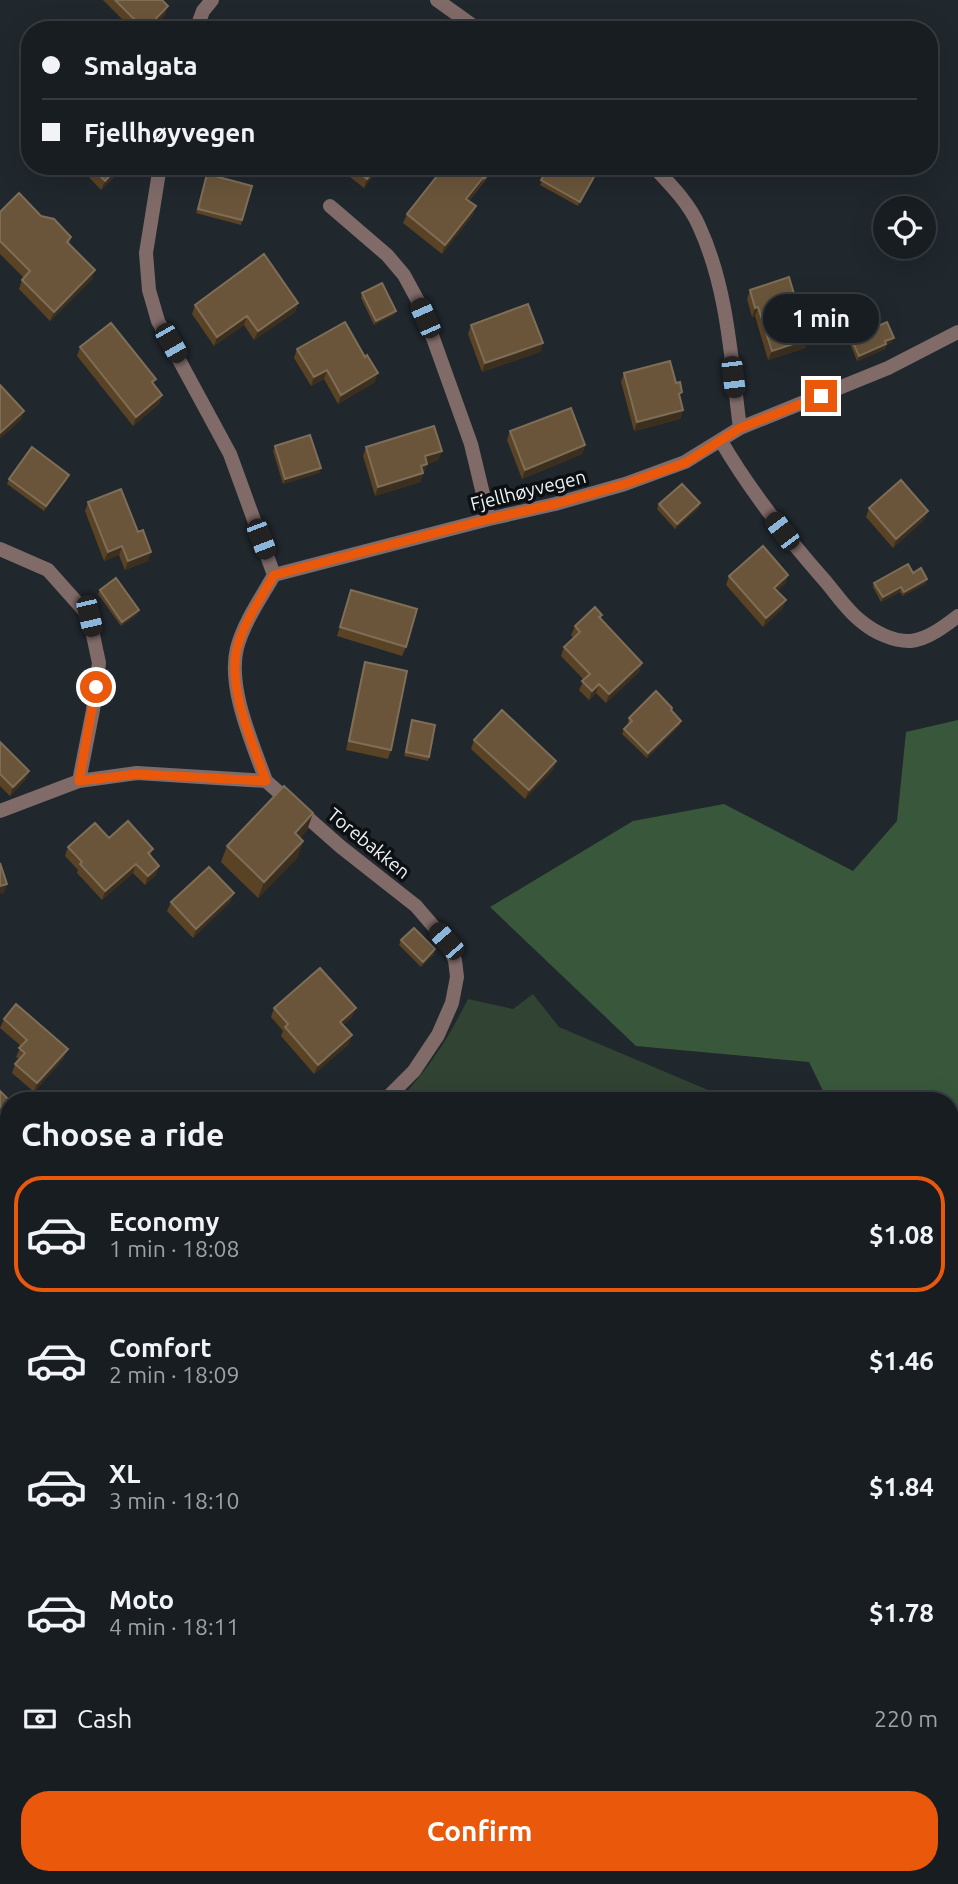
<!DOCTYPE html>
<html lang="en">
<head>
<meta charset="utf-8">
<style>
  body { margin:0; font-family:Ubuntu,sans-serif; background:#21262a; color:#f1f3f6; height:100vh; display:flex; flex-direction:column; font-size:26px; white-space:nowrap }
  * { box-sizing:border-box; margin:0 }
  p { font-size:23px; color:#9fa2a5 }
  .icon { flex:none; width:38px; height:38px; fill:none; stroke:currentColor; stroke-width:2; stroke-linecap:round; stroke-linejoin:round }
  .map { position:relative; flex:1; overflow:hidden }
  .side { position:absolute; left:0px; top:1092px; width:959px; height:793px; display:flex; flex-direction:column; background:#181d22; border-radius:28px 28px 0 0; box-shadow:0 7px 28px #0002,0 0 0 2px #363b40 }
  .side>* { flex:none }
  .hud { position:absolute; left:21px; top:21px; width:917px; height:154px; border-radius:28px; box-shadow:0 7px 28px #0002,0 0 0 2px #363b40; display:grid; align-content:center; height:154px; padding:0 21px; background:#181d22 }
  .fabs { position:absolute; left:873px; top:196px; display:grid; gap:14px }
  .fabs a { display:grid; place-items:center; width:63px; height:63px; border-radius:50%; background:#181d22; box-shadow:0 7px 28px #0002,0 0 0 2px #363b40; font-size:35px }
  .end { position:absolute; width:32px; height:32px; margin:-16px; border:9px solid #ea580c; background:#fff; box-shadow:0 0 0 4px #fff }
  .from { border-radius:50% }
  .bubble { position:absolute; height:49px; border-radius:24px; background:#181d22; box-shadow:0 7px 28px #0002,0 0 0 2px #363b40; font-size:23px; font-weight:700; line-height:49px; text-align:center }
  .car { position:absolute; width:21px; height:42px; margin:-21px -10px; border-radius:9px; box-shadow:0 0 5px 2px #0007; background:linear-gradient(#222 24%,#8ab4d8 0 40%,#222 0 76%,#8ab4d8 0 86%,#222 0) }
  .hud b { display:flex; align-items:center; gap:24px; height:66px; font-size:26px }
  .hud b+b { border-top:2px solid #363b40 }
  .hud i { width:18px; height:18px; background:#f1f3f6 }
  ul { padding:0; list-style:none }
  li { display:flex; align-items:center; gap:21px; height:116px; margin:0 14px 10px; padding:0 7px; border:4px solid transparent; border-radius:28px }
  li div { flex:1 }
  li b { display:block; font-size:26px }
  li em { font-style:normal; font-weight:700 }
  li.current { border-color:#ea580c }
  li>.icon { width:63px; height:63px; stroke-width:1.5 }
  h2 { padding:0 21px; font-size:32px; line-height:84px }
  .pay { display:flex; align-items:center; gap:18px; height:77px; padding:0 21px; font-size:26px }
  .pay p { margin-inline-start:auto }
  .cta { display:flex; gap:14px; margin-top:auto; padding:14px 21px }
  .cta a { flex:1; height:80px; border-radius:28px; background:#ea580c; color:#fff; font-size:28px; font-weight:700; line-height:80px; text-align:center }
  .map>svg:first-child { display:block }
  .green { fill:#314332 }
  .forest { fill:#39583b }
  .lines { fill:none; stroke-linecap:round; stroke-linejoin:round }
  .lane { stroke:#806b69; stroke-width:14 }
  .street { stroke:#806b69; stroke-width:14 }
  .secondary { stroke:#b4938f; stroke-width:14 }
  .wall { fill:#5a4224 }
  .shaded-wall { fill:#3c2f1e }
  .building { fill:#6a553a; stroke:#7e6e58; stroke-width:2 }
  .route { stroke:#ea580c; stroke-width:9 }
  .labels { text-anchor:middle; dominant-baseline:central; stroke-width:7; stroke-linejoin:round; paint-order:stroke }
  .street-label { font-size:19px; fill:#edf2f5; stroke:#0d1012 }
</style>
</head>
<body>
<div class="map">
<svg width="958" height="1884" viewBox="0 0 958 1884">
  <rect width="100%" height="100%" fill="#20272d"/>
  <!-- green -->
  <path class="green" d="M533,994L559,1027L734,1101H398C428,1070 449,1037 468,999L513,1009Z"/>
  <!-- forest -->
  <path class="forest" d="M958,720V1190L950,1186V1101H828L809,1062L636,1046L490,907L633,821L724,804L853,871L897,821L906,732Z"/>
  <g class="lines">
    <!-- lane -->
    <path class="lane" d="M721,441C751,492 787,538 826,582C837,595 848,612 862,622C874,632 894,642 911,641C928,639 945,626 958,616
      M0,1348L9,1346"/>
    <!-- street -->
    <path class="street" d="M437,0L479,30
      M196,30L203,11L212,0
      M160,166L146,253L149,290L158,321L230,454L274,575C261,598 244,622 237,648C227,688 253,744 266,781
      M653,166C670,184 689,203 699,226C728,289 731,360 740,428
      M330,206L387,255L404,275L417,299L433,338L471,444L489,519
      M0,549L48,570L89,616L99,663L93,710L79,781
      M274,575L489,519L555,504L625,484L685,462L740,428L888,368L958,332
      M0,811L79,781L137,773L266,781L341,847L416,906L446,941L455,960L457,977L452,1003L438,1035L414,1071L384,1101
      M0,1161L9,1169"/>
    <!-- secondary -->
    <path class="secondary" d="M0,1641L9,1639
      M561,1876L569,1884"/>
  </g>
  <!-- wall -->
  <path class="wall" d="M103,0H162L165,15L151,30H133Z
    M91,166H125L101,190L87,175Z
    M239,166H248L246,170Z
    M336,166H381L364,188Z
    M549,166H601L578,206L540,185Z
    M492,168L491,173L469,201L473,215L442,254L403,223L407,214Z
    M206,179L242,220L241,225L196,213Z
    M0,212L41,216L71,237L69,244L92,279L50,321L19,289L22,280L24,278L0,254Z
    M750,290L799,311L808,339L805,348L768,360L755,316L752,317L747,299Z
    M362,293L396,311L394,315L374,325L361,298Z
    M298,303L295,312L254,340L244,325L214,346L192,314L195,305Z
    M471,325L543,343L540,352L482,372L468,334Z
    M855,326H878L892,342L886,345L885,349L857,361L849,341L850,336L855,335L853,330Z
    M80,347L154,384L162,395L159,404L133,426L77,356Z
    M297,349L375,382L338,404L324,379L311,386L294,358Z
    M624,373L680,398L683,410L680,419L634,431L621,382Z
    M510,431L585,445L582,454L522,479L507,440Z
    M275,446L321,468L319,473L283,484L273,451Z
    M366,447L442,451L438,460L427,464L420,482L375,496L363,456Z
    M9,479L67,480L44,511L7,484Z
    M88,502L148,561L125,570L119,555L104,561L85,511Z
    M659,504L699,508L675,529L657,509Z
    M869,508L928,511L924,520L893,548L866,517Z
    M913,573L927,579L925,584L903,596L900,592L881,602L873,587L874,583Z
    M788,575L785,584L777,591L786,600L782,609L763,627L726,585L729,576Z
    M100,590L137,615L121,626L98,594Z
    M351,590L406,647L402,656L337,636Z
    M602,615L601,619L642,663L639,672L606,703L596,693L589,700L579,690L584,680L561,656L564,647L574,638L571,635L575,626Z
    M365,662L391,750L388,759L346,750L362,671Z
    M672,708L671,711L680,725L647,758L622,734L624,729L629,724L628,722L629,718Z
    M412,720L429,757L428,761L404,756Z
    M474,740L556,761L553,770L525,799L471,749Z
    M0,742L29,771L25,780L10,796L0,786Z
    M313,813L307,830L300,838L303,841L297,858L258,898L221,862L227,846Z
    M109,838L153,849L150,856L156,875L145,885L133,873L102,900L77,873L78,870L65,856L68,847Z
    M234,893L230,902L193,938L167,911L171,902Z
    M401,940L434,954L421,967L399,945Z
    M274,1008L352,1017L343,1025L349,1044L314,1074L281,1036L283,1031L271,1017Z
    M4,1019L64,1058L34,1092L12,1073L15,1064L19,1059L16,1057L21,1046L0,1028Z
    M958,1512V1543L950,1537V1522Z
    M950,1591L958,1596V1647L954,1645L950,1651Z
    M9,1659V1722L4,1723L2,1714L0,1715V1660Z
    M639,1876H675L668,1884H639L637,1882Z
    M715,1876H803L790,1884H713Z"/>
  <!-- shaded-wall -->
  <path class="shaded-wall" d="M168,6L165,15L151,30H145Z
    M119,166H125L101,190L105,181Z
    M377,166H381L364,188L367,179Z
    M486,174L482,183L463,208L466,199Z
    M476,206L473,215L442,254L445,245Z
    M95,270L92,279L50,321L54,312Z
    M298,303L295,312L254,340L258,331Z
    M758,307L755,316L752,317L755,308Z
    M396,311L394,315L374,325L376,321Z
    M247,316L244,325L214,346L217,337Z
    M894,338L892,342L886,345L885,349L857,361L859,356Z
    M808,339L805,348L768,360L772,351Z
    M543,343L540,352L482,372L485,363Z
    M327,370L324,379L311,386L314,377Z
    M378,373L375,382L338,404L341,395Z
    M162,395L159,404L133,426L136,417Z
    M683,410L680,419L634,431L637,422Z
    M24,411L21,420L0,439V433Z
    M585,445L582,454L522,479L525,470Z
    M442,451L438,460L422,465L425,456Z
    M427,464L420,482L375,496L378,487Z
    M321,468L319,473L283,484L285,479Z
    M69,475L67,480L44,511L46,506Z
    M700,503L699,508L675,529L677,524Z
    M928,511L924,520L893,548L896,539Z
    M122,546L119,555L104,561L108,552Z
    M151,552L148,561L125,570L128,561Z
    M788,575L785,584L771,597L774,588Z
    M927,579L925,584L903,596L904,592Z
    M901,587L900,592L881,602L883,597Z
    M786,600L782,609L763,627L766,618Z
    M139,610L137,615L121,626L122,622Z
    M642,663L639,672L606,703L609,694Z
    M599,684L596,693L589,700L592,691Z
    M681,721L680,725L647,758L648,753Z
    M556,761L553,770L525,799L529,790Z
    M29,771L25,780L10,796L13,787Z
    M313,813L307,830L289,849L295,833Z
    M303,841L297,858L258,898L264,882Z
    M136,864L133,873L102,900L105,891Z
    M159,866L156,875L145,885L148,876Z
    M7,884L4,893L0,894V886Z
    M234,893L230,902L193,938L196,929Z
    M435,949L434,954L421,967L423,962Z
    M356,1008L352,1017L337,1031L340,1022Z
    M352,1035L349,1044L314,1074L318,1065Z
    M68,1049L64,1058L34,1092L37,1083Z
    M9,1101L6,1109L0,1115V1109Z
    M9,1207V1213L0,1220V1214Z
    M9,1289V1296L0,1302L3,1293Z
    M6,1705L2,1714L0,1715L1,1706Z
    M7,1714H9V1722L4,1723Z
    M671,1876H675L668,1884H664Z
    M792,1876H803L790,1884H780Z"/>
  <!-- building -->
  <path class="building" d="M115,0H162L168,6L145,30Z
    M91,166H119L105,181Z
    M351,166H377L367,179Z
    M445,166H475L486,174L466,199L476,206L445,245L407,214Z
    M475,166H489L492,168L484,179L486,174Z
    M549,166H600L580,202L541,180Z
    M207,174L252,186L242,220L198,209Z
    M19,193L41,216L54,219L71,237L67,242L95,270L54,312L22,280L30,271L0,241V212Z
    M264,254L298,303L258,331L247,316L217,337L195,305Z
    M789,277L799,311L803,310L808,323L803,325L808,339L772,351L758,307L755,308L750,290Z
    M382,283L396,311L376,321L362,293Z
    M528,304L543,343L485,363L471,325Z
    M875,317L878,326L887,322L894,338L885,341L886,344L859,356L850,336L858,333L855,326Z
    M345,322L365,357L367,355L378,373L341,395L327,370L314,377L297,349Z
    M111,323L156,379L152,382L162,395L136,417L80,347Z
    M670,361L676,383L680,382L682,392L679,394L683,410L637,422L624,373Z
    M0,385L24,411L0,433Z
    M571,408L585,445L525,470L510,431Z
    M434,426L442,451L425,456L427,464L421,466L423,473L378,487L366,447Z
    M310,435L321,468L285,479L275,446Z
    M32,447L69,475L46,506L9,479Z
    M901,480L928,511L896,539L869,508Z
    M682,484L700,503L677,524L659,504Z
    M121,489L138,532L143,530L151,552L128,561L122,546L108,552L88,502Z
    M763,546L788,575L774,588L786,600L766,618L729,576Z
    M908,564L913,573L921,568L927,579L904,592L901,587L883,597L874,583Z
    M116,578L139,610L122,622L100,590Z
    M351,590L417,609L406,647L340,627Z
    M595,607L602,615L599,617L642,663L609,694L599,684L592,691L582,681L590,674L564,647L580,632L575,626Z
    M365,662L407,671L391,750L349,741Z
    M656,691L672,708L671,710L681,721L648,753L624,729L632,721L629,718Z
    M502,710L556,761L529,790L474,740Z
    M412,720L435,725L429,757L406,752Z
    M0,742L29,771L13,787L0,774Z
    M284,786L313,813L295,833L303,841L264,882L227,846Z
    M128,821L153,849L148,853L159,866L148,876L136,864L105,891L80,864L82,862L68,847L95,823L109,838Z
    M0,863L7,884L0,886Z
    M209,867L234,893L196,929L171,902Z
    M414,928L435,949L423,962L401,940Z
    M320,968L356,1008L340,1022L352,1035L318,1065L285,1027L288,1024L274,1008Z
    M16,1004L68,1049L37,1083L15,1064L25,1053L19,1048L27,1040L4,1019Z
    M0,1091L9,1100L0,1109Z
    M6,1167L9,1171V1207L0,1214V1172Z
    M9,1237V1289L3,1293L0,1289V1243Z
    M958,1512V1531L950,1525V1522Z
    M950,1591L958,1596V1636L954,1642L950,1640Z
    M9,1659V1714H7L6,1705L1,1706L0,1699V1660Z
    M458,1876H515L523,1884H460L455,1879Z
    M644,1876H671L664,1884H653Z
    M715,1876H792L780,1884H720Z"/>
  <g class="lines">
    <!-- route -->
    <path class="route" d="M96,687L79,781L137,774L266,781C253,744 227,688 237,648C244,622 261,598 274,575L489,519L555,504L625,484L685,463L740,428L821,396"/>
  </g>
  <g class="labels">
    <!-- street labels -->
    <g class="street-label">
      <text transform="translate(528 490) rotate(-14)">Fjellhøyvegen</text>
      <text transform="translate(369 843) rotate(39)">Torebakken</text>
    </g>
  </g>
</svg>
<div class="fabs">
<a><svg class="icon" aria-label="locate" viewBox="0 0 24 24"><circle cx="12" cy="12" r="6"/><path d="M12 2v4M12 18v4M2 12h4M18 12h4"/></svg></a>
</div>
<i class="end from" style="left:96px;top:687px"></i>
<i class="end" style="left:821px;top:396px"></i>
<div class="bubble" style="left:763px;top:294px;width:116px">1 min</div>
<i class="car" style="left:425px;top:318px;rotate:336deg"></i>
<i class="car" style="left:171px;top:343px;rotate:150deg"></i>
<i class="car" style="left:733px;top:377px;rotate:173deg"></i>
<i class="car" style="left:782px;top:531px;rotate:323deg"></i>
<i class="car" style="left:261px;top:539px;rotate:159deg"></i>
<i class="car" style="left:89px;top:616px;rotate:167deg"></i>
<i class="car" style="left:446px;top:941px;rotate:319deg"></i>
<div class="hud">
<b><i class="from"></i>Smalgata</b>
<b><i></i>Fjellhøyvegen</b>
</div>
<section class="side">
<h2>Choose a ride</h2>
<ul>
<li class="current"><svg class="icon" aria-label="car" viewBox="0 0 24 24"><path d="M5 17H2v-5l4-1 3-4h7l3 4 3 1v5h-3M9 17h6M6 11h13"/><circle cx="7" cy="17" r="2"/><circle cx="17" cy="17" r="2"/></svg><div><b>Economy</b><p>1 min · 18:08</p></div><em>$1.08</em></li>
<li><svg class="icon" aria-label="car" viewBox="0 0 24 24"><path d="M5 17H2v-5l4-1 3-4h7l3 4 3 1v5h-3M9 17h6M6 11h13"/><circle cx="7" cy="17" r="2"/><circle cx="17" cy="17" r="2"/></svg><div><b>Comfort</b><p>2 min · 18:09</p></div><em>$1.46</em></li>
<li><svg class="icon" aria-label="car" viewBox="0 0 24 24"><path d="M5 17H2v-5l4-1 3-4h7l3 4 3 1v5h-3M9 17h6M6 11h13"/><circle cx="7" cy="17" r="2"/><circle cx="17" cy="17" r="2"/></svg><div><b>XL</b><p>3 min · 18:10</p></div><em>$1.84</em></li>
<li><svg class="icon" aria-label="car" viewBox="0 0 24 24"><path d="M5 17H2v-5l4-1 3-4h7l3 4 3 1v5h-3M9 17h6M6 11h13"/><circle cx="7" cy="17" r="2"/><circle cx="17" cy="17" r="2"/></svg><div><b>Moto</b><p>4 min · 18:11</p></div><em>$1.78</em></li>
</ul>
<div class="pay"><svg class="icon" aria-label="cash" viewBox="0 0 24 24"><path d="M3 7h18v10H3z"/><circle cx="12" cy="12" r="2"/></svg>Cash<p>220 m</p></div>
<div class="cta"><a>Confirm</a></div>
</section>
</div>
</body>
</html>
